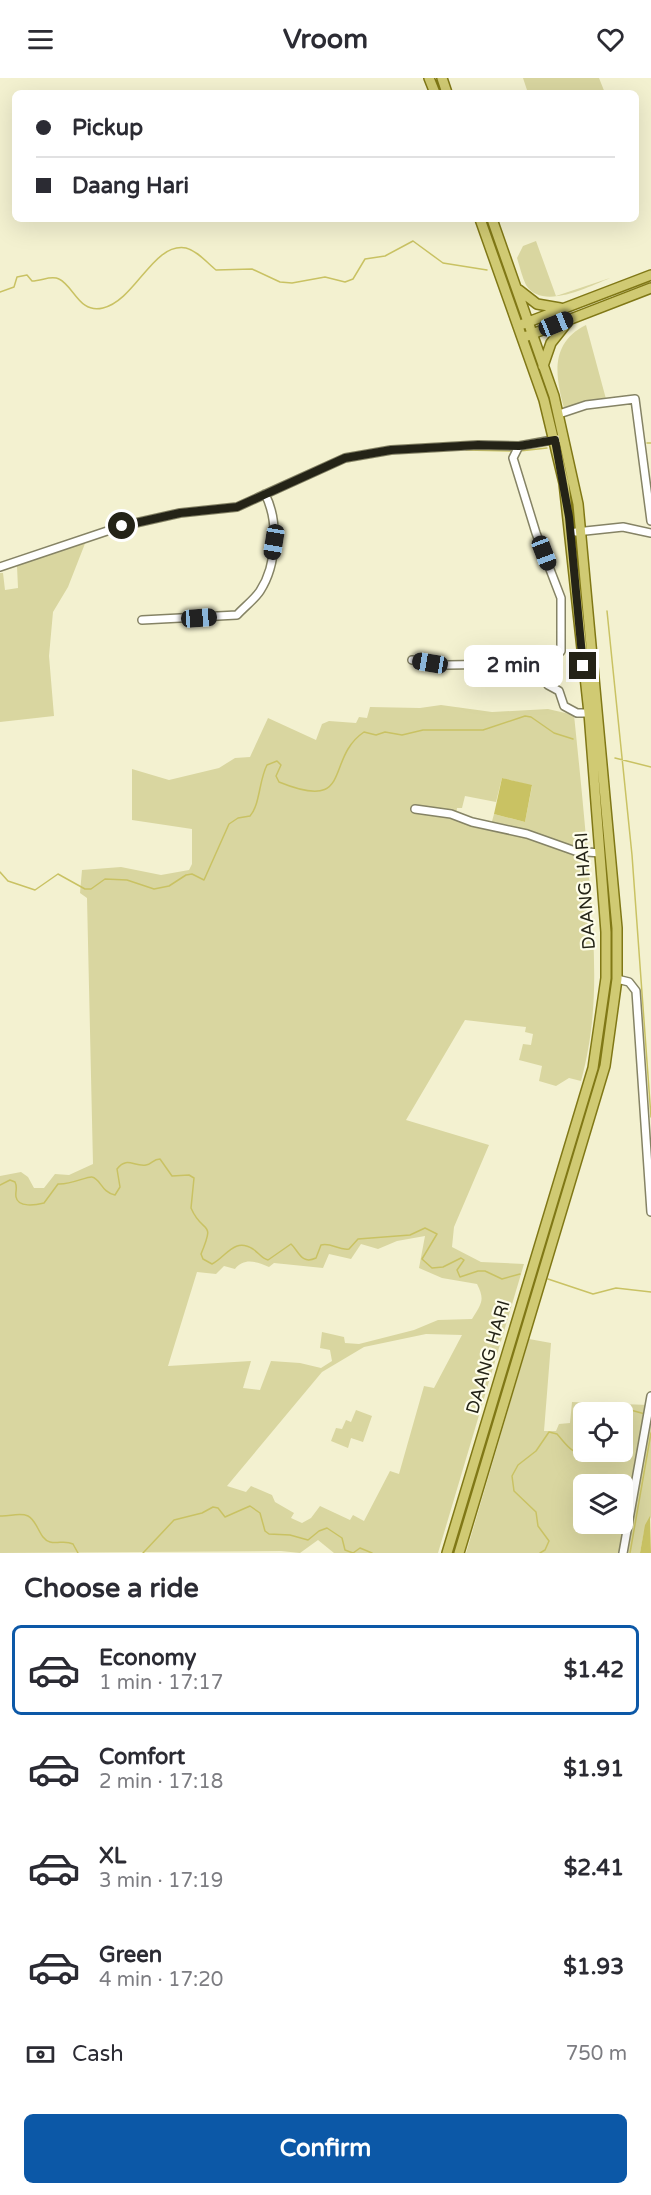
<!DOCTYPE html>
<html lang="en">
<head>
<meta charset="utf-8">
<style>
  body { margin:0; font-family:"Varela Round",sans-serif; background:#f7f7f7; color:#2b2b33; height:100vh; display:flex; flex-direction:column; font-size:22px; white-space:nowrap }
  * { box-sizing:border-box; margin:0 }
  p { font-size:20px; color:#7c7c81 }
  .icon { flex:none; width:33px; height:33px; fill:none; stroke:currentColor; stroke-width:2; stroke-linecap:round; stroke-linejoin:round }
  .map { position:relative; height:1475px; overflow:hidden }
  .details { display:flex; flex-direction:column; background:#fff; flex:1 }
  .details>* { flex:none }
  .top-card { position:absolute; left:12px; top:12px; width:627px; height:132px; border-radius:9px; box-shadow:0 6px 24px #0002; display:grid; align-content:center; height:132px; padding:0 24px; background:#fff }
  .controls { position:absolute; left:573px; top:1324px; display:grid; gap:12px }
  .controls a { display:grid; place-items:center; width:60px; height:60px; border-radius:9px; background:#fff; box-shadow:0 6px 24px #0002; font-size:30px }
  .end { position:absolute; width:27px; height:27px; margin:-14px; border:8px solid #242317; background:#fff; box-shadow:0 0 0 3px #fff }
  .from { border-radius:50% }
  .bubble { position:absolute; height:42px; border-radius:9px; background:#fff; box-shadow:0 6px 24px #0002; font-size:20px; font-weight:700; line-height:42px; text-align:center }
  .car { position:absolute; width:18px; height:36px; margin:-18px -9px; border-radius:8px; box-shadow:0 0 4px 2px #0007; background:linear-gradient(#222 24%,#8ab4d8 0 40%,#222 0 76%,#8ab4d8 0 86%,#222 0) }
  .top-card b { display:flex; align-items:center; gap:21px; height:57px; font-size:22px }
  .top-card b+b { border-top:2px solid #e1e1e2 }
  .top-card i { width:15px; height:15px; background:#2b2b33 }
  ul { padding:0; list-style:none }
  li { display:flex; align-items:center; gap:18px; height:90px; margin:0 12px 9px; padding:0 12px; border:3px solid transparent; border-radius:9px }
  li div { flex:1 }
  li b { display:block; font-size:22px }
  li em { font-style:normal; font-weight:700 }
  li.current { border-color:#0c58a7 }
  li>.icon { width:54px; height:54px; stroke-width:1.5 }
  h2 { padding:0 24px; font-size:27px; line-height:72px }
  .pay { display:flex; align-items:center; gap:15px; height:66px; padding:0 24px; font-size:22px }
  .pay p { margin-inline-start:auto }
  .cta { display:flex; gap:12px; margin-top:auto; padding:12px 24px }
  .cta a { flex:1; height:69px; border-radius:9px; background:#0c58a7; color:#fff; font-size:24px; font-weight:700; line-height:69px; text-align:center }
  header { display:flex; justify-content:space-between; align-items:center; height:78px; padding:0 24px; background:#fff; font-size:27px; font-weight:700 }
  .map>svg:first-child { display:block }
  .green { fill:#d9d6a0; fill-rule:evenodd }
  .water { fill:#c9c263 }
  .lines { fill:none; stroke-linecap:round; stroke-linejoin:round }
  .stream { stroke:#c9c263; stroke-width:1.5 }
  .minor-casing { stroke:#858365; stroke-width:10 }
  .major-casing { stroke:#807816; stroke-width:12 }
  .minor { stroke:#fff; stroke-width:7 }
  .major { stroke:#d0ca73; stroke-width:9 }
  .route { stroke:#242317; stroke-width:8 }
  .labels { text-anchor:middle; dominant-baseline:central; stroke-width:4.5; stroke-linejoin:round; paint-order:stroke }
  .street-label { font-size:18px; fill:#242317; stroke:#fefdea }
</style>
</head>
<body>
<header><svg class="icon" aria-label="menu" viewBox="0 0 24 24"><path d="M4 6h16M4 12h16M4 18h16"/></svg>Vroom<svg class="icon" aria-label="heart" viewBox="0 0 24 24"><path d="M12 20l-8-8c-3-5 5-10 8-4 3-6 11-1 8 4z"/></svg></header>
<div class="map">
<svg width="651" height="1475" viewBox="0 0 651 1475">
  <rect width="100%" height="100%" fill="#f3f1d0"/>
  <!-- green -->
  <path class="green" d="M523,0H599L605,15H528Z
    M536,163L556,218L613,199C591,207 543,234 526,207C522,199 520,189 517,180L523,168Z
    M586,247L606,321L584,323L564,330C555,297 550,265 586,247Z
    M86,463L68,509L53,534L49,578L54,638L0,644V495H3L5,512L18,510L17,488Z
    M441,627L492,634L548,631L574,637C580,695 586,753 590,811C595,879 599,937 581,1003L569,1000L556,1008L539,1003L542,988L519,982L523,966L531,967L533,956L525,954L526,949L465,942L406,1042L489,1067L454,1149L452,1169L481,1184L524,1186L438,1475H334L318,1462L300,1475L281,1473L0,1475V1098L21,1094L28,1099L34,1110H44L55,1096L69,1097L93,1086L87,820L80,815L82,792L121,789L161,797L189,792L192,786V751L132,742V691L169,702L219,690L235,680L250,679L268,640L316,662L322,646L329,643L356,645L359,639L367,640L370,629L420,630ZM502,700L532,708L525,744L494,736L491,747L456,737L457,730H462L465,718L496,724ZM425,1158L419,1190L442,1200L477,1206C485,1222 482,1225 472,1241L438,1242L414,1252L359,1266L345,1265L344,1259L322,1254L320,1270L330,1272L332,1283L321,1290L300,1285L271,1283L260,1312L243,1310L251,1283L168,1288L197,1194L216,1196L224,1188L235,1191C244,1179 258,1184 269,1189L274,1185L323,1190L329,1176L351,1181L361,1166L378,1171L397,1163ZM426,1256L462,1257L434,1310L424,1308L399,1396L390,1393L364,1443L353,1437L350,1442L320,1428L311,1440L302,1445L291,1440L294,1435L275,1424L272,1417L251,1408L246,1414L227,1408L322,1294L364,1269Z
    M529,1261L551,1265L544,1353H556L559,1346L570,1345L572,1324L648,1327L621,1475H466ZM584,1335H622V1374H584ZM584,1407H622V1446H584Z
    M651,1329V1439L644,1454L640,1475H626Z
    M356,1332L372,1338L363,1364L351,1360L348,1370L331,1363L336,1350L342,1351L346,1342L351,1344Z"/>
  <!-- water -->
  <path class="water" d="M502,700L532,707L525,744L494,736Z
    M650,1438L651,1475H640L645,1447Z"/>
  <g class="lines">
    <!-- stream -->
    <path class="stream" d="M0,214L14,209L17,199L27,197L32,203C42,203 51,197 59,201C74,208 79,236 103,230C136,222 153,164 186,170C198,173 207,185 216,192L252,191L280,204L292,205L325,199L345,204L353,201L365,181L385,178L413,163L443,185L487,192
      M647,365H651
      M466,372L513,373
      M520,373L547,370
      M607,533L632,777L651,1039
      M615,680L651,689
      M0,794L8,803L35,812L58,796L85,811H91L105,801L127,802L154,811L169,808L186,797L192,796L204,802L229,746L238,740L250,738C260,727 259,702 267,687L277,683L281,687L276,698L279,704C355,735 324,681 364,654L376,657L385,654L402,657L423,652H483L525,638L531,639L554,655L573,661
      M0,1107L10,1102L15,1104C18,1110 15,1113 16,1119C18,1130 36,1127 44,1125L58,1106C70,1107 88,1098 92,1099C101,1101 101,1114 115,1117L120,1109L117,1091C127,1078 134,1089 146,1087C152,1086 153,1081 160,1081L172,1098L189,1097L194,1100L191,1130C203,1158 216,1140 201,1176L203,1181L212,1186C226,1179 234,1159 253,1171C259,1175 261,1180 268,1182L291,1166C299,1173 301,1187 316,1180L321,1167C331,1164 339,1173 349,1171L358,1161L410,1157L425,1150L437,1156L422,1181L432,1190L443,1189L461,1180L464,1182L457,1192L460,1199L478,1193H485L502,1201L520,1196
      M548,1201L593,1216L616,1210L651,1214
      M611,1335L627,1331L645,1336
      M0,1438C9,1439 19,1434 28,1438C38,1443 39,1461 50,1464C58,1466 65,1462 73,1466L78,1475
      M143,1475L174,1442L202,1435L213,1429L218,1430L225,1439L250,1428L260,1435L265,1453L269,1456L290,1457L308,1462L319,1453L327,1450L342,1460L345,1472L353,1475
      M353,1475L360,1470L372,1475
      M540,1475L545,1472L549,1463L538,1448L536,1434L514,1413L512,1398L518,1387L536,1373L549,1354L557,1356C567,1367 572,1378 588,1374
      M630,1475L651,1355"/>
    <!-- minor casing -->
    <g class="minor-casing">
      <path id="minor" d="M559,336L586,327L635,321L651,443
        M576,454L623,449L651,455
        M0,489L122,448L180,435L237,429L345,380L391,372L478,367L519,368L558,361
        M142,542L237,537C244,529 254,522 260,513C277,487 279,443 265,416
        M412,582L448,587L508,586L540,595L561,573V520L536,455L513,380L519,368
        M540,595L548,607L559,613L564,628L577,635H589
        M415,731L451,736L472,744L527,756L575,773L600,775
        M617,901L629,904L636,913L651,1134
        M623,1475L651,1318"/>
    </g>
    <!-- major casing -->
    <g class="major-casing">
      <path id="major" d="M429,0L435,15
        M442,0L447,15
        M519,212L537,226L560,230
        M523,246L651,197
        M527,258L651,210
        M543,288L551,265L570,241
        M447,1475L593,990L606,900V854L589,635L564,405L544,322L480,141
        M459,1475L605,988L617,901V850L578,426L554,318L492,141"/>
    </g>
    <!-- minor -->
    <use href="#minor" class="minor"/>
    <!-- major -->
    <use href="#major" class="major"/>
  </g>
  <g class="lines">
    <!-- route -->
    <path class="route" d="M122,448L180,435L237,429L345,380L391,372L478,367L519,368L555,362L569,439L583,588"/>
  </g>
  <g class="labels">
    <!-- street labels -->
    <g class="street-label">
      <text transform="translate(585 813) rotate(-94)">DAANG HARI</text>
      <text transform="translate(488 1279) rotate(-74)">DAANG HARI</text>
    </g>
  </g>
</svg>
<div class="controls">
<a><svg class="icon" aria-label="locate" viewBox="0 0 24 24"><circle cx="12" cy="12" r="6"/><path d="M12 2v4M12 18v4M2 12h4M18 12h4"/></svg></a>
<a><svg class="icon" aria-label="layers" viewBox="0 0 24 24"><path d="M12 4l9 5-9 5-9-5zM3 14l9 5 9-5"/></svg></a>
</div>
<i class="end from" style="left:122px;top:448px"></i>
<i class="end" style="left:583px;top:588px"></i>
<div class="bubble" style="left:464px;top:567px;width:99px">2 min</div>
<i class="car" style="left:556px;top:246px;rotate:68deg"></i>
<i class="car" style="left:274px;top:464px;rotate:189deg"></i>
<i class="car" style="left:544px;top:475px;rotate:159deg"></i>
<i class="car" style="left:199px;top:540px;rotate:86deg"></i>
<i class="car" style="left:430px;top:585px;rotate:279deg"></i>
<div class="top-card">
<b><i class="from"></i>Pickup</b>
<b><i></i>Daang Hari</b>
</div>
</div>
<section class="details">
<h2>Choose a ride</h2>
<ul>
<li class="current"><svg class="icon" aria-label="car" viewBox="0 0 24 24"><path d="M5 17H2v-5l4-1 3-4h7l3 4 3 1v5h-3M9 17h6M6 11h13"/><circle cx="7" cy="17" r="2"/><circle cx="17" cy="17" r="2"/></svg><div><b>Economy</b><p>1 min · 17:17</p></div><em>$1.42</em></li>
<li><svg class="icon" aria-label="car" viewBox="0 0 24 24"><path d="M5 17H2v-5l4-1 3-4h7l3 4 3 1v5h-3M9 17h6M6 11h13"/><circle cx="7" cy="17" r="2"/><circle cx="17" cy="17" r="2"/></svg><div><b>Comfort</b><p>2 min · 17:18</p></div><em>$1.91</em></li>
<li><svg class="icon" aria-label="car" viewBox="0 0 24 24"><path d="M5 17H2v-5l4-1 3-4h7l3 4 3 1v5h-3M9 17h6M6 11h13"/><circle cx="7" cy="17" r="2"/><circle cx="17" cy="17" r="2"/></svg><div><b>XL</b><p>3 min · 17:19</p></div><em>$2.41</em></li>
<li><svg class="icon" aria-label="car" viewBox="0 0 24 24"><path d="M5 17H2v-5l4-1 3-4h7l3 4 3 1v5h-3M9 17h6M6 11h13"/><circle cx="7" cy="17" r="2"/><circle cx="17" cy="17" r="2"/></svg><div><b>Green</b><p>4 min · 17:20</p></div><em>$1.93</em></li>
</ul>
<div class="pay"><svg class="icon" aria-label="cash" viewBox="0 0 24 24"><path d="M3 7h18v10H3z"/><circle cx="12" cy="12" r="2"/></svg>Cash<p>750 m</p></div>
<div class="cta"><a>Confirm</a></div>
</section>
</body>
</html>
